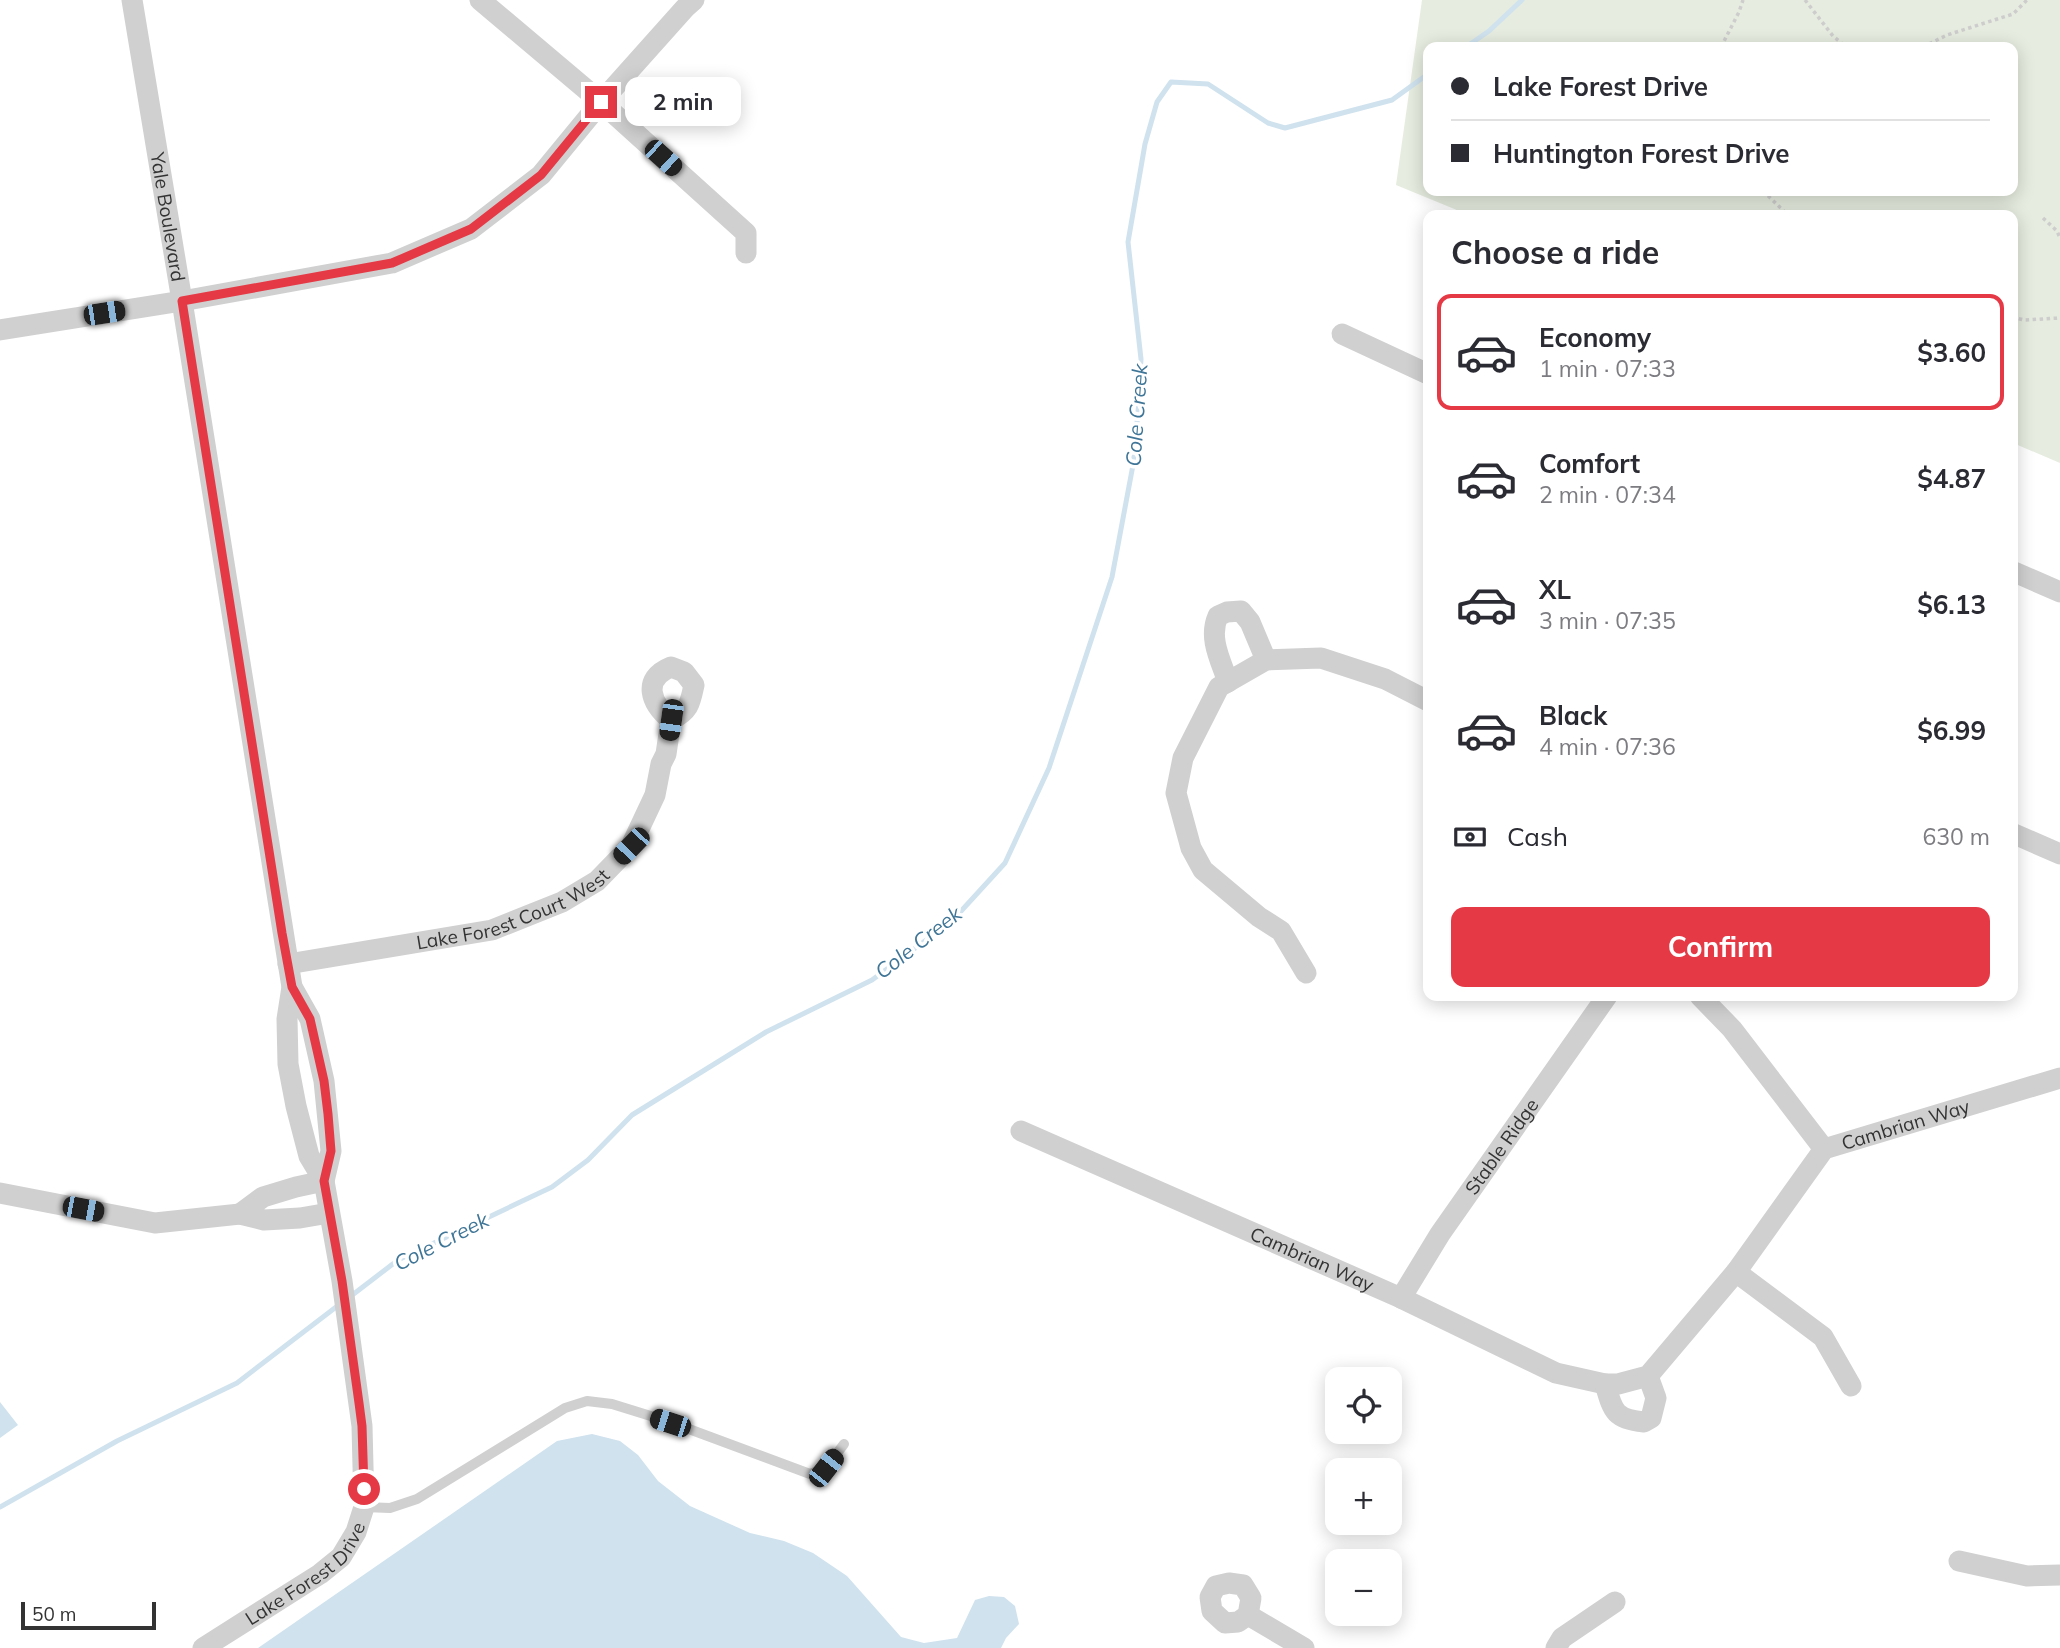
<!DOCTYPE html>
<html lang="en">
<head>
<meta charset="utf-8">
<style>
  body { margin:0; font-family:Mulish,sans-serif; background:#f7f7f7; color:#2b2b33; height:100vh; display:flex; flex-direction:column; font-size:26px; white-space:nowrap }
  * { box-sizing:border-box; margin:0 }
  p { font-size:23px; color:#7c7c81 }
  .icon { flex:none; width:38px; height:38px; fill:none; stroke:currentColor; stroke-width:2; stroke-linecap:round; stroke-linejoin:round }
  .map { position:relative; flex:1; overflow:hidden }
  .sheet { position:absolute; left:1423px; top:210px; width:595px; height:791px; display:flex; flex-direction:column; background:#fff; border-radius:14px; box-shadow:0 4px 18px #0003 }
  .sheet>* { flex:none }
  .guide { position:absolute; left:1423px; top:42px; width:595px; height:154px; border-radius:14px; box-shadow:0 4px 18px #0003; display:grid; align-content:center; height:154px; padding:0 28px; background:#fff }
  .tools { position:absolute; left:1325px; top:1367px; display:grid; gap:14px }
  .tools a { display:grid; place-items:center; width:77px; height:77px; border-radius:14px; background:#fff; box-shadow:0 4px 18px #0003; font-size:35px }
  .scale { position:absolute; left:21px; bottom:18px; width:135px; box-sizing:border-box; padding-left:7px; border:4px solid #333; border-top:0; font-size:19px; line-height:24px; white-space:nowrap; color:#333; -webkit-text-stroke:5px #fff; paint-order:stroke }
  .end { position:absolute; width:32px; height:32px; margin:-16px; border:9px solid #e63946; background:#fff; box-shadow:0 0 0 4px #fff }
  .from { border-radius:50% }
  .bubble { position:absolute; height:49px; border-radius:14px; background:#fff; box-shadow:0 4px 18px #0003; font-size:23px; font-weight:700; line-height:49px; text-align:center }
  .car { position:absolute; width:21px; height:42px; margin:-21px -10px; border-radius:9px; box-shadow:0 0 5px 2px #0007; background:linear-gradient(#222 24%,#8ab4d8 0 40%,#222 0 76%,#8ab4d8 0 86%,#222 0) }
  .guide b { display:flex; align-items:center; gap:24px; height:66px; font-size:26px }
  .guide b+b { border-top:2px solid #e1e1e2 }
  .guide i { width:18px; height:18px; background:#2b2b33 }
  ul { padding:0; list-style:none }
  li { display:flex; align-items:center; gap:21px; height:116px; margin:0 14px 10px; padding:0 14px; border:4px solid transparent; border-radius:14px }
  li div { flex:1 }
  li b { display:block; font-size:26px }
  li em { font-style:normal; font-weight:700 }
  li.current { border-color:#e63946 }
  li>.icon { width:63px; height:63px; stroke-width:1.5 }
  h2 { padding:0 28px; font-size:32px; line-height:84px }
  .pay { display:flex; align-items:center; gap:18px; height:77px; padding:0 28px; font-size:26px }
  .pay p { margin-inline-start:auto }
  .primary-button { display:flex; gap:14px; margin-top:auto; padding:14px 28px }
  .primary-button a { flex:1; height:80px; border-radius:14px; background:#e63946; color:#fff; font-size:28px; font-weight:700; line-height:80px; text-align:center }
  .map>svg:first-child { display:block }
  .green { fill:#e6ecdf; fill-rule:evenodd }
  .water { fill:#cfe2ee }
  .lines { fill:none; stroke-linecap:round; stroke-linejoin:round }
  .stream { stroke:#cfe2ee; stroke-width:5 }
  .path { stroke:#cdcdcd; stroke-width:3.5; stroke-dasharray:3.5 3.5; stroke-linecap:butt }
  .lane { stroke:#d0d0d0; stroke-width:10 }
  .street { stroke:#d0d0d0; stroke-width:21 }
  .route { stroke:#e63946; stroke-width:9 }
  .labels { text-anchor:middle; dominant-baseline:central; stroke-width:7; stroke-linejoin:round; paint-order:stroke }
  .street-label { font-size:19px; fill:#333; stroke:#fff }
  .water-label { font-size:21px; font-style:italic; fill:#3f7597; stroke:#fff }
</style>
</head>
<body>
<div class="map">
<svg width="2060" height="1648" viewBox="0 0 2060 1648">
  <rect width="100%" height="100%" fill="#fff"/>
  <!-- green -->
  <path class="green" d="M1422,0H2060V463L2013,443L2012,215H1469L1396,185ZM1428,47H2012V191H1428Z"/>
  <!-- water -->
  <path class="water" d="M0,1402L18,1425L0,1438Z
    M592,1434L620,1441L638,1455L658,1481L690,1506L750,1533L784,1541L813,1553L847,1576L901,1637L924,1643L957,1638L975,1600L989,1596L1004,1597L1015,1606L1019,1624L1006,1638L1001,1648H258L557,1441Z"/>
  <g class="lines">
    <!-- stream -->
    <path class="stream" d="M1466,47L1489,31L1522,0
      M351,1296L398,1260L552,1187L588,1160L632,1115L766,1032L872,980L952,921L1005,863L1049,768L1112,577L1133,465L1139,401L1141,359L1128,242L1145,144L1157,102L1171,82L1208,84L1268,123L1285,128L1392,100L1428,74
      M0,1507L117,1441L237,1383L340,1304"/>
    <!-- path -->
    <path class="path" d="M1805,0L1833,36L1846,47
      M1721,47L1739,12L1743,0
      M1923,47L1947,35L2013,14L2027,0
      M1763,191L1788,215
      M2043,218L2057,231L2060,238
      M2012,317L2024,320L2060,318"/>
    <!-- lane -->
    <path class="lane" d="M364,1507L390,1508L417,1499L565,1408L587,1401L612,1404L670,1422L810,1474L826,1468L844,1444"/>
    <!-- street -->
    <g class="street">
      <path id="s1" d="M132,0L182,301L292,987L287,1019L288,1064L296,1106L309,1156L324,1181"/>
      <path d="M480,0L601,102L746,233V253"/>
      <path d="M0,330L182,301L392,263L471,229L541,175L601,102L685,8L694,0"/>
      <path d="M1342,334L1428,374"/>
      <path d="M2012,571L2060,592"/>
      <path d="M1228,682C1221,661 1208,638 1218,616L1227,612L1241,611L1250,622L1266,660"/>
      <path d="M2012,833L2060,854"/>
      <path id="s2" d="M288,964L492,930L562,902L597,881L631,846L655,795L661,764L666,754L671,720C689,711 690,704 694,685L684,672L671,667C641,679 651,704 671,720"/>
      <path d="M1306,973L1281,931L1259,917L1203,870L1191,848L1176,793L1183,758L1219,687L1266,660L1321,658L1385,679L1428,701"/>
      <path d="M1700,996L1732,1029L1824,1149"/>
      <path id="s3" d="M1021,1131L1401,1298L1556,1373L1605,1384H1618L1648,1376L1736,1272L1824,1149L2060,1078"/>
      <path d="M0,1193L155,1223L240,1214L264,1220L300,1218L329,1213"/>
      <path d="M240,1214L263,1197L296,1187L324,1181"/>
      <path d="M1736,1272L1823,1337L1851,1386"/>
      <path id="s4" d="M1401,1298L1440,1234L1607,996"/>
      <path d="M1605,1384C1613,1411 1614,1419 1644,1422L1651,1418L1656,1398L1648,1376"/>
      <path d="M1959,1561L2027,1576L2060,1575"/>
      <path d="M1229,1583L1243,1585L1251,1598L1248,1615L1238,1622L1225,1623L1212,1611L1210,1597L1216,1586Z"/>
      <path d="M1248,1615L1304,1648"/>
      <path id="s5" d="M203,1648L320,1574L341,1557L356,1532L364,1507L362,1426L342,1281L324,1181L331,1151L324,1081L310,1019L292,987"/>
      <path d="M1556,1648L1562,1638L1615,1602"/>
    </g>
  </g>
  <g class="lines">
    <!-- route -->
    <path class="route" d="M364,1489L362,1426L359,1403L342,1281L324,1181L331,1151L328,1114L324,1081L310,1019L292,987L282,933L182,301L392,263L471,229L541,175L601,102"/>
  </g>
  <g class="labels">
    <!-- street labels -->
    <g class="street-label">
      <text stroke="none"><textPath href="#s1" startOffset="220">Yale Boulevard</textPath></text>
      <text stroke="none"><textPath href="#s2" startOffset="233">Lake Forest Court West</textPath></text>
      <text stroke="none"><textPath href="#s3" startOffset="1054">Cambrian Way</textPath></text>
      <text stroke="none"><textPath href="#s4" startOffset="182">Stable Ridge</textPath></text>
      <text stroke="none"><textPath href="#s3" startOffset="318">Cambrian Way</textPath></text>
      <text stroke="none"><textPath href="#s5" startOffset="128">Lake Forest Drive</textPath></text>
    </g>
    <!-- water labels -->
    <g class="water-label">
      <text transform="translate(1136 415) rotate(-86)">Cole Creek</text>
      <text transform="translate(918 942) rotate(-38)">Cole Creek</text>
      <text transform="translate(441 1241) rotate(-27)">Cole Creek</text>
    </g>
  </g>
</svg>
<div class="tools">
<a><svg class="icon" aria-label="locate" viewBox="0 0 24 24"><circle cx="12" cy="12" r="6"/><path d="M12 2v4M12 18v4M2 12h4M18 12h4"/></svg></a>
<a>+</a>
<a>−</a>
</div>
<div class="scale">50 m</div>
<i class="end from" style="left:364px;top:1489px"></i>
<i class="end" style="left:601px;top:102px"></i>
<div class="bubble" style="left:625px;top:77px;width:116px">2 min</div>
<i class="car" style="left:663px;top:158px;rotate:132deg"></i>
<i class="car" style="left:104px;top:313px;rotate:81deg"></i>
<i class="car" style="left:671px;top:720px;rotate:188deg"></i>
<i class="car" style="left:631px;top:846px;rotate:224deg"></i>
<i class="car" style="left:83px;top:1209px;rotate:101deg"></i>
<i class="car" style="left:670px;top:1423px;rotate:288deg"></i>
<i class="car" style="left:826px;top:1468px;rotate:38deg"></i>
<div class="guide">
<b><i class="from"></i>Lake Forest Drive</b>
<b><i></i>Huntington Forest Drive</b>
</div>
<section class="sheet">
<h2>Choose a ride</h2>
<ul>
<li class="current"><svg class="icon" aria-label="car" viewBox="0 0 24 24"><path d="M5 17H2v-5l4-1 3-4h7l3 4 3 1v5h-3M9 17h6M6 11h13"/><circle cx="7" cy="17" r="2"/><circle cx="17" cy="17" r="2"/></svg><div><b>Economy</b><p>1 min · 07:33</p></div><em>$3.60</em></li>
<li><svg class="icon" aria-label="car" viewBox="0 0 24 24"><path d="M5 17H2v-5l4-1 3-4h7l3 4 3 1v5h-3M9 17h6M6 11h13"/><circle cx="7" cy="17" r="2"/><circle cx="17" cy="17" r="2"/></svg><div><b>Comfort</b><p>2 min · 07:34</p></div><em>$4.87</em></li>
<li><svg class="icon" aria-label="car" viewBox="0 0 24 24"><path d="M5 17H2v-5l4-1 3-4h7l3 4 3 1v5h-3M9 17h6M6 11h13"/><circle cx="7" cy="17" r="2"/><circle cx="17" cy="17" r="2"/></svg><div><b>XL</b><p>3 min · 07:35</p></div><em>$6.13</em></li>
<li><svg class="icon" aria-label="car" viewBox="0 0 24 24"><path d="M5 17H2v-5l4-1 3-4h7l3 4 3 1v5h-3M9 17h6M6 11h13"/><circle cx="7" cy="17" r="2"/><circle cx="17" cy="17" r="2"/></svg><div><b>Black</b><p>4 min · 07:36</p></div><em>$6.99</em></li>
</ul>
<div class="pay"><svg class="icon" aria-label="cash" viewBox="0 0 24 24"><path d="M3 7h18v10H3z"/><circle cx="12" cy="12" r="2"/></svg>Cash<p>630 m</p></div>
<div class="primary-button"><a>Confirm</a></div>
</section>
</div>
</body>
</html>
